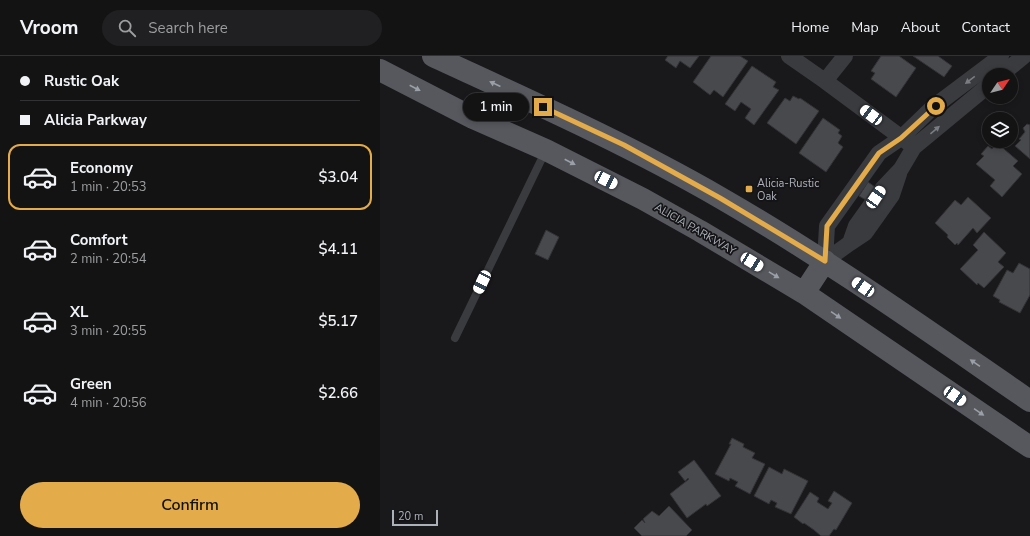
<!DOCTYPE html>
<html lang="en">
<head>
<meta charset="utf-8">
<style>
  body { margin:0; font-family:"Nunito Sans",sans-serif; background:#202022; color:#f1f3f6; height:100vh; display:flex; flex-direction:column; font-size:15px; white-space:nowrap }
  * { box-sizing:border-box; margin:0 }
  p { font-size:13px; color:#9d9ea0 }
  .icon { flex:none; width:22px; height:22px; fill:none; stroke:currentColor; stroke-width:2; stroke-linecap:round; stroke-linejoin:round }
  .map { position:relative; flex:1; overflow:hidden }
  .panel { display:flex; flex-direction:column; background:#131314; width:380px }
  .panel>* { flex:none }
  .guide { display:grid; align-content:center; height:88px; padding:0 20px; background:#131314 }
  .needle { width:26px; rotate:55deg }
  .fabs { position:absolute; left:602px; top:12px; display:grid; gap:8px }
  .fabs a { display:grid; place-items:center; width:36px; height:36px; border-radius:50%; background:#131314; box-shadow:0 2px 6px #0003,0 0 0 1px #323234; font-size:20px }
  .scale { position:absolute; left:12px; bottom:10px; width:46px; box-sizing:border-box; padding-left:4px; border:2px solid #acb1b9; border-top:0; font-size:11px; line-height:14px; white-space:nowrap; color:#acb1b9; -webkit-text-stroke:3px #141416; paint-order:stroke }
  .end { position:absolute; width:18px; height:18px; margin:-9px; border:5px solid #e3ab49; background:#111; box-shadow:0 0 0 2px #111 }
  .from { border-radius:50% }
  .bubble { position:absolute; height:28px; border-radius:14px; background:#131314; box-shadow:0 2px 6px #0003,0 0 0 1px #323234; font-size:13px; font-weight:600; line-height:28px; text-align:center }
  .car { position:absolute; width:12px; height:24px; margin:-12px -6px; border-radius:5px; box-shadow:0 0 3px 1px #0007; background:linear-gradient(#fff 24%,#345 0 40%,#fff 0 76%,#345 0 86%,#fff 0) }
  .guide b { display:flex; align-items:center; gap:14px; height:38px; font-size:15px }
  .guide b+b { border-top:1px solid #323234 }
  .guide i { width:10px; height:10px; background:#f1f3f6 }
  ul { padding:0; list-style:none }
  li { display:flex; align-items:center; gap:12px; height:66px; margin:0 8px 6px; padding:0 12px; border:2px solid transparent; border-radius:12px }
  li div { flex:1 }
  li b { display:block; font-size:15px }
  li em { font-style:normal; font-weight:600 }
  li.selected { border-color:#e3ab49 }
  li>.icon { width:36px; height:36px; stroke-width:1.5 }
  .action { display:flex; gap:8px; margin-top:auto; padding:8px 20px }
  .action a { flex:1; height:46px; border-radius:24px; background:#e3ab49; color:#111; font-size:16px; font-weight:600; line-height:46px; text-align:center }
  header { display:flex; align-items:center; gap:24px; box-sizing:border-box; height:56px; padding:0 20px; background:#131314; border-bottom:1px solid #323234 }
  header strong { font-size:19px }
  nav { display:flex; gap:22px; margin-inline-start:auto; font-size:14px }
  .search { width:280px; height:36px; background:#202022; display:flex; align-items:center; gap:10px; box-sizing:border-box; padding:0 14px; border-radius:22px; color:#9d9ea0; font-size:15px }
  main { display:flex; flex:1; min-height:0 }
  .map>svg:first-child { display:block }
  .building { fill:#48494d; stroke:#333337 }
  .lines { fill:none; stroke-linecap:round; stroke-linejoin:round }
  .service { stroke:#3a3b3f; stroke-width:8 }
  .minor { stroke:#3a3b3f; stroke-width:16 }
  .primary { stroke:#56585e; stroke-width:22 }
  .oneway { fill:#797c82 }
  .oneway2 { fill:#9b9fa7 }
  .route { stroke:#e3ab49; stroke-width:5 }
  .poi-dot { fill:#e3ab49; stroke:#141416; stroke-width:1.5 }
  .labels { text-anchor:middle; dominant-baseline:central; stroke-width:3.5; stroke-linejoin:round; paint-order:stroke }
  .poi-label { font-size:11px; fill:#acb1b9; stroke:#141416; text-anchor:start }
  .street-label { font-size:11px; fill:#acb1b9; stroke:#141416 }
</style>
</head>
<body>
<header>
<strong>Vroom</strong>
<div class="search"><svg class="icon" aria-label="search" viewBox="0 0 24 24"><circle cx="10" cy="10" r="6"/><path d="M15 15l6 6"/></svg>Search here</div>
<nav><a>Home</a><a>Map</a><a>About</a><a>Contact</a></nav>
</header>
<main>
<section class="panel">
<div class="guide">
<b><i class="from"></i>Rustic Oak</b>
<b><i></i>Alicia Parkway</b>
</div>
<ul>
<li class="selected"><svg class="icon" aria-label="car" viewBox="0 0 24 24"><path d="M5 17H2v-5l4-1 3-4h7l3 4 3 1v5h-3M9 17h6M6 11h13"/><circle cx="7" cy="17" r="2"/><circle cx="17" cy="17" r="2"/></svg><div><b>Economy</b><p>1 min · 20:53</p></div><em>$3.04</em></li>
<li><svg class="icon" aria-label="car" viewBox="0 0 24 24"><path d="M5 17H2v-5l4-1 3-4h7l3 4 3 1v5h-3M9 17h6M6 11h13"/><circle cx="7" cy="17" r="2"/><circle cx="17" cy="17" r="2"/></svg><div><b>Comfort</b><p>2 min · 20:54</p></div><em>$4.11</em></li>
<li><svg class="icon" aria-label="car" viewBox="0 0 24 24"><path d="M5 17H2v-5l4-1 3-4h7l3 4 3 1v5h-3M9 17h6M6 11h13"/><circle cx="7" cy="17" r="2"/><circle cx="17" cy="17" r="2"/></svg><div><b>XL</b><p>3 min · 20:55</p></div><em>$5.17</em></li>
<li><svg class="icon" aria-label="car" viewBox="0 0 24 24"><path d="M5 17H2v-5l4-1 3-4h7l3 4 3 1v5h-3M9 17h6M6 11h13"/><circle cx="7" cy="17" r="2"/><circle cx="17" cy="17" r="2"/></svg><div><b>Green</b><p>4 min · 20:56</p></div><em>$2.66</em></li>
</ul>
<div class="action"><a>Confirm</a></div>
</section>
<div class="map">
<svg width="650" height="480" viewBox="0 0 650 480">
  <rect width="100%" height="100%" fill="#19191b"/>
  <!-- building -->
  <path class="building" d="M288,0H319L310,12L300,5L296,12L285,4Z
    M331,0H360L368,5L343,41L334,34L330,39L313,26Z
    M501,0H519L536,12L516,41L491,23L495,17L491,15Z
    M533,0H558L572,10L564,21Z
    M372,10L396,26L393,31L399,34L374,69L365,62L371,53L361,46L355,55L345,48Z
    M413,40L419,43L420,42L439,55L416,88L387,67L405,42L410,45Z
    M443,62L460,74L458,77L462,80L458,87L463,91L446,116L419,97Z
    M647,68L650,69V103L635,90L641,84L639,83L645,76L643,72Z
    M617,87L638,105L633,110L642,118L622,141L610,130L615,124L596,108L604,100L601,98L608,90L612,93Z
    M488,126L495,131L486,144L479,140Z
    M588,141L611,162L597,177L593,172L578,189L577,187L575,189L567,181L568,179L555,167L575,144L581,149Z
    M166,174L179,181L168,204L155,198Z
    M604,176L626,197L618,206L624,211L604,232L598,227L597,229L580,213L598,194L593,189Z
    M639,207L650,213V239L640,257L619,246L620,244L613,240L627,214L633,217Z
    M352,382L364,388L363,391L375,397L372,402L385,408L370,438L355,430L358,426L350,422L349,425L335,418L351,388H349Z
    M314,404L341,440L327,450L326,448L307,462L290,438L309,423L308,422L305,425L298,416Z
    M389,411L402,418L404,413L428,425L411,458L395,451L397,447L391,444L389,448L374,440Z
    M454,435L472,447L456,474L454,473L449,480H441L434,474L424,467L423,468L414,461L430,436L439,442L437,446L448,453L452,447L448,445Z
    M289,450L312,474L306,480H262L254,472L262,464L265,467L263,463L272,455L279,460Z"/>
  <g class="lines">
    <!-- service -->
    <path class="service" d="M75,282L166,94"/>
    <!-- minor -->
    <path class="minor" d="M409,0L445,25L530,88
      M621,19L644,0
      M445,25L465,0
      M470,187L485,177L512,139L519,118
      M445,205L447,170L499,97L521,82L552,52L621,0
      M445,205L470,187L476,170L503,132L521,113L534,91L609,29"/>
    <!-- primary -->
    <path class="primary" d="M53,0C150,45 247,88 339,141C447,203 548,275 650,345
      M0,14L93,62L166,94L263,143L320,175L424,237L650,391
      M424,237L445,205"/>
  </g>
  <!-- one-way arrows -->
  <defs><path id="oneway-solid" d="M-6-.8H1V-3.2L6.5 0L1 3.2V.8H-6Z"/></defs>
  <g class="oneway">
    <use href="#oneway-solid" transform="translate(590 24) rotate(143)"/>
    <use href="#oneway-solid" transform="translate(555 74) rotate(-40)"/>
  </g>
  <g class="oneway2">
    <use href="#oneway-solid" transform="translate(115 28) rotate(-155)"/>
    <use href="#oneway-solid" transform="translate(35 32) rotate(27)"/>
    <use href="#oneway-solid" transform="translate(190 106) rotate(27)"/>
    <use href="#oneway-solid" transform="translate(394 219) rotate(31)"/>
    <use href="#oneway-solid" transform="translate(456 259) rotate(34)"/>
    <use href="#oneway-solid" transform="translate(595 307) rotate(-146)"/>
    <use href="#oneway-solid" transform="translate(599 356) rotate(34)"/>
  </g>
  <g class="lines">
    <!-- route -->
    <path class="route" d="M163,51L244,89L340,142L445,205L447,170L499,97L521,82L556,50"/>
  </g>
  <!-- markers -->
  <rect class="poi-dot" x="365" y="129" width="8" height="8" rx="2"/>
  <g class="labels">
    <!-- poi labels -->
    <g class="poi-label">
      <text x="377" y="127">Alicia-Rustic<tspan x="377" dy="13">Oak</tspan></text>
    </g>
    <!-- street labels -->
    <g class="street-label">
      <text transform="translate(315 173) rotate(30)">ALICIA PARKWAY</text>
    </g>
  </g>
</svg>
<div class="fabs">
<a><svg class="needle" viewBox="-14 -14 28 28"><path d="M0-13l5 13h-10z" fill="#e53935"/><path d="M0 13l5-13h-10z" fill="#9d9ea0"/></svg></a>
<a><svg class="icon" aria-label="layers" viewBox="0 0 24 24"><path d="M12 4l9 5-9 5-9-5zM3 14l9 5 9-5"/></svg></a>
</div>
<div class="scale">20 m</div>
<i class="end from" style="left:556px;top:50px"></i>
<i class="end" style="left:163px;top:51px"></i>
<div class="bubble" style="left:83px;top:37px;width:66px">1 min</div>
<i class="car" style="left:491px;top:59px;rotate:307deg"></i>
<i class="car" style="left:226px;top:124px;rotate:117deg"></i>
<i class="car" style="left:496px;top:141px;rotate:34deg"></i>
<i class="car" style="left:372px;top:206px;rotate:121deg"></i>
<i class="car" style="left:102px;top:226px;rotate:206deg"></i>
<i class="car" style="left:483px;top:231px;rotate:304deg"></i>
<i class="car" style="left:575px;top:340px;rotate:124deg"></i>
</div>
</main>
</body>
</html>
